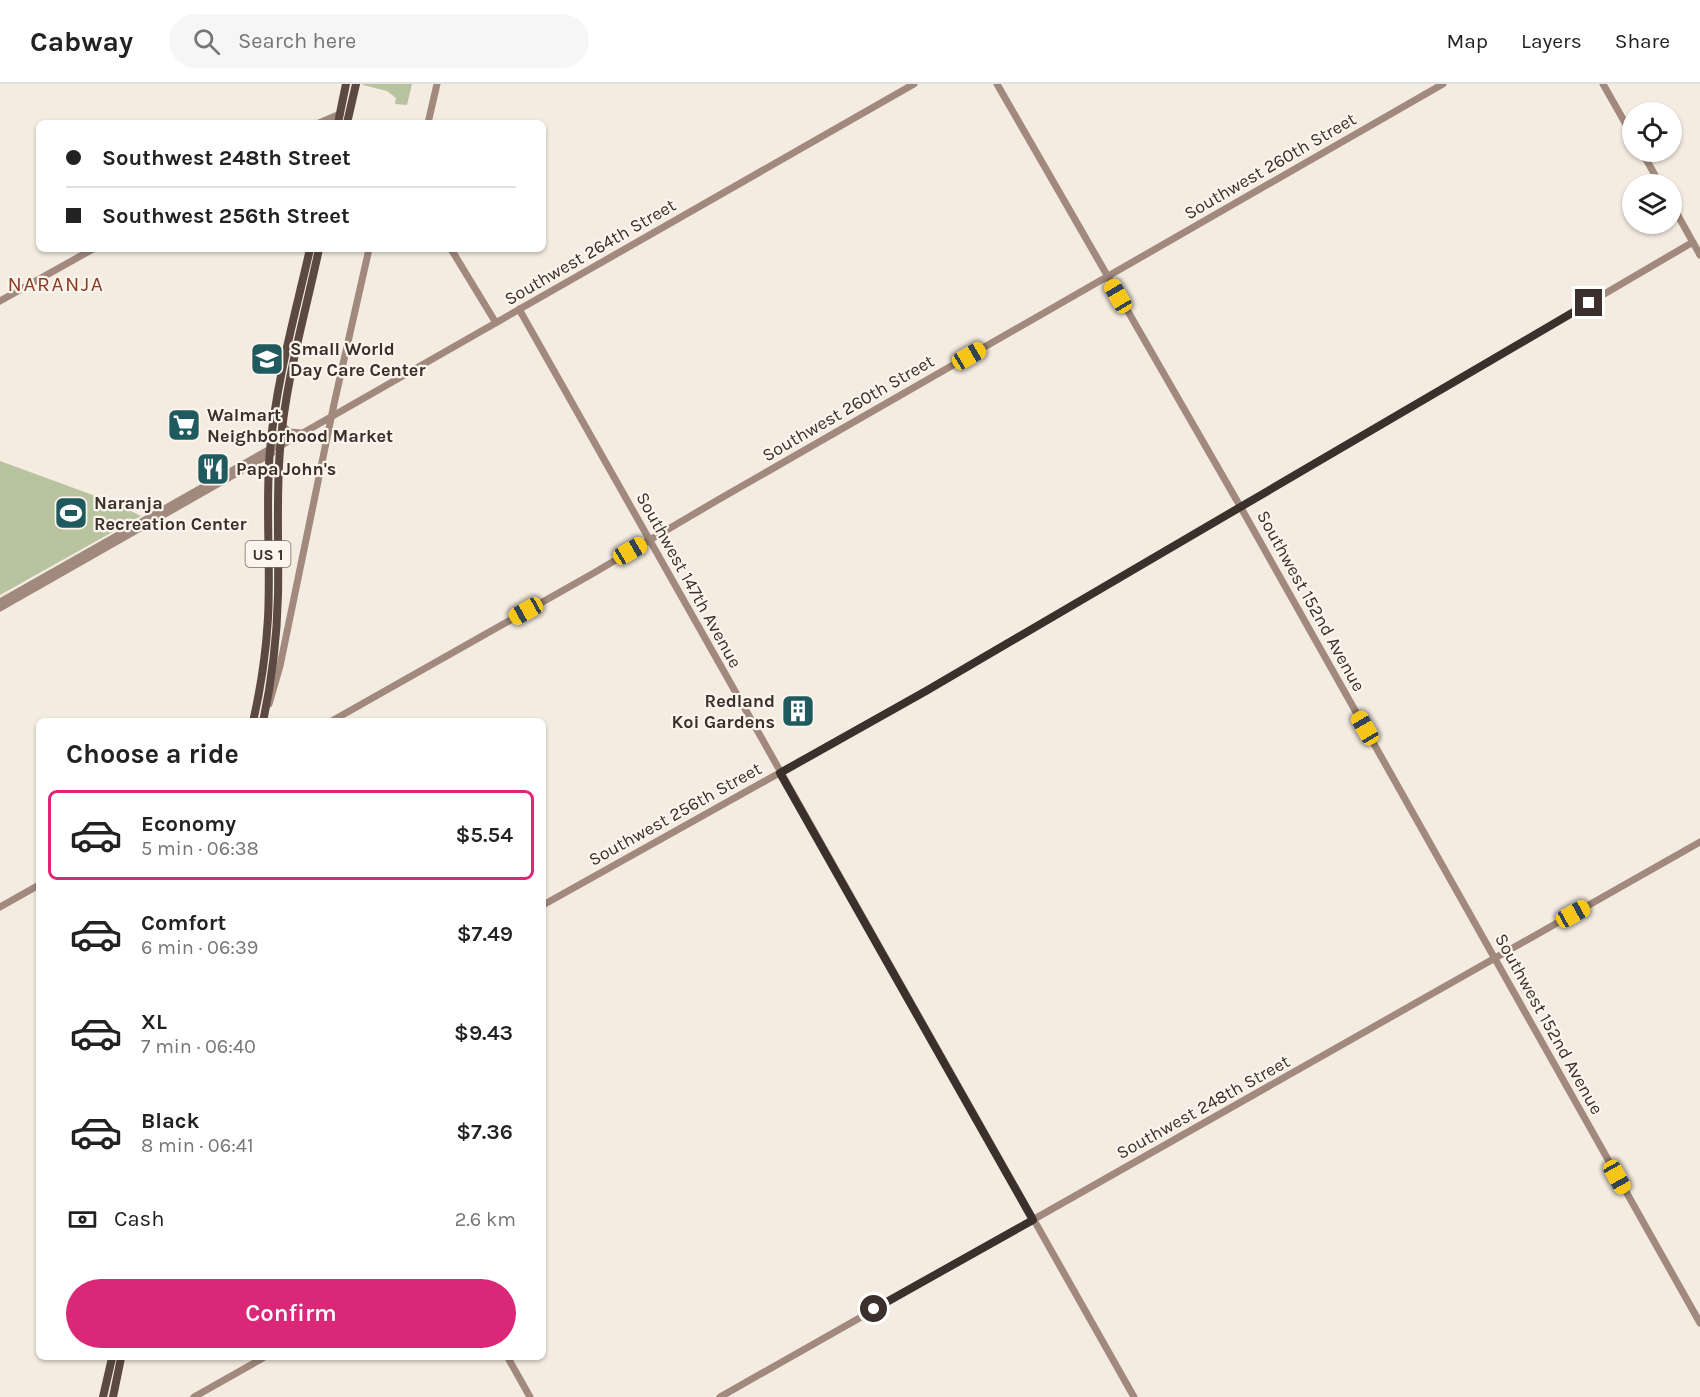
<!DOCTYPE html>
<html lang="en">
<head>
<meta charset="utf-8">
<style>
  body { margin:0; font-family:Karla,sans-serif; background:#f6f6f6; color:#222; height:100vh; display:flex; flex-direction:column; font-size:22px; white-space:nowrap }
  * { box-sizing:border-box; margin:0 }
  p { font-size:20px; color:#767676 }
  .icon { flex:none; width:33px; height:33px; fill:none; stroke:currentColor; stroke-width:2; stroke-linecap:round; stroke-linejoin:round }
  .map { position:relative; flex:1; overflow:hidden }
  .sheet { position:absolute; left:36px; top:634px; width:510px; height:642px; display:flex; flex-direction:column; background:#fff; border-radius:9px; box-shadow:0 2px 4px #0004 }
  .sheet>* { flex:none }
  .guide { position:absolute; left:36px; top:36px; width:510px; height:132px; border-radius:9px; box-shadow:0 2px 4px #0004; display:grid; align-content:center; height:132px; padding:0 30px; background:#fff }
  .fabs { position:absolute; left:1622px; top:18px; display:grid; gap:12px }
  .fabs a { display:grid; place-items:center; width:60px; height:60px; border-radius:50%; background:#fff; box-shadow:0 2px 4px #0004; font-size:30px }
  .end { position:absolute; width:27px; height:27px; margin:-14px; border:8px solid #3b302b; background:#fff; box-shadow:0 0 0 3px #fff }
  .from { border-radius:50% }
  .car { position:absolute; width:18px; height:36px; margin:-18px -9px; border-radius:8px; box-shadow:0 0 4px 2px #0007; background:linear-gradient(#f5c518 24%,#345 0 40%,#f5c518 0 76%,#345 0 86%,#f5c518 0) }
  .guide b { display:flex; align-items:center; gap:21px; height:57px; font-size:22px }
  .guide b+b { border-top:2px solid #e0e0e0 }
  .guide i { width:15px; height:15px; background:#222 }
  ul { padding:0; list-style:none }
  li { display:flex; align-items:center; gap:18px; height:90px; margin:0 12px 9px; padding:0 18px; border:3px solid transparent; border-radius:9px }
  li div { flex:1 }
  li b { display:block; font-size:22px }
  li em { font-style:normal; font-weight:600 }
  li.active { border-color:#db2777 }
  li>.icon { width:54px; height:54px; stroke-width:1.5 }
  h2 { padding:0 30px; font-size:27px; line-height:72px }
  .pay { display:flex; align-items:center; gap:15px; height:66px; padding:0 30px; font-size:22px }
  .pay p { margin-inline-start:auto }
  .button { display:flex; gap:12px; margin-top:auto; padding:12px 30px }
  .button a { flex:1; height:69px; border-radius:36px; background:#db2777; color:#fff; font-size:24px; font-weight:600; line-height:69px; text-align:center }
  header { display:flex; align-items:center; gap:36px; box-sizing:border-box; height:84px; padding:0 30px; background:#fff; border-bottom:2px solid #e0e0e0 }
  header strong { font-size:28px }
  nav { display:flex; gap:33px; margin-inline-start:auto; font-size:21px }
  .search { width:420px; height:54px; background:#f6f6f6; display:flex; align-items:center; gap:15px; box-sizing:border-box; padding:0 21px; border-radius:33px; color:#767676; font-size:22px }
  .map>svg:first-child { display:block }
  .green { fill:#b8c4a0 }
  .water { fill:#7fb0b2 }
  .lines { fill:none; stroke-linecap:round; stroke-linejoin:round }
  .secondary { stroke:#a18a7d; stroke-width:7 }
  .highway { stroke:#5c4a42; stroke-width:8 }
  .route { stroke:#3b302b; stroke-width:8 }
  .labels { text-anchor:middle; dominant-baseline:central; stroke-width:4.5; stroke-linejoin:round; paint-order:stroke }
  .shield { fill:#fbf5ee; stroke:#756b66; stroke-width:1.5 }
  .shield-label { font-size:16px; font-weight:bold; fill:#3b302b }
  .street-label { font-size:18px; fill:#3b302b; stroke:#fbf5ee }
  .poi-label { font-size:18px; font-weight:bold; fill:#3b302b; stroke:#fbf5ee; text-anchor:start }
  .quarter-label { font-size:21px; letter-spacing:1.5px; fill:#8c3b22; stroke:#fbf5ee }
</style>
</head>
<body>
<header>
<strong>Cabway</strong>
<div class="search"><svg class="icon" aria-label="search" viewBox="0 0 24 24"><circle cx="10" cy="10" r="6"/><path d="M15 15l6 6"/></svg>Search here</div>
<nav><a>Map</a><a>Layers</a><a>Share</a></nav>
</header>
<div class="map">
<svg width="1700" height="1313" viewBox="0 0 1700 1313">
  <rect width="100%" height="100%" fill="#f4ebe1"/>
  <!-- green -->
  <path class="green" d="M363,0H412L407,21L395,20L396,14L387,7L363,1Z
    M0,377L112,418L141,432L0,511Z"/>
  <!-- water -->
  <path class="water" d="M71,418L79,432L67,439L62,431L66,428L63,423Z"/>
  <g class="lines">
    <!-- secondary -->
    <path class="secondary" d="M997,0L1240,422L1700,1239
      M1603,0L1632,51
      M319,39L340,30
      M428,39L437,0
      M1642,68L1660,100
      M1671,119L1700,171
      M451,165L496,239
      M0,217L93,165
      M519,225L1134,1313
      M282,341L289,348L302,349
      M0,518L270,365L280,362L914,0
      M0,524L272,369
      M269,620L280,582L334,320L369,165
      M330,638L592,490L716,417L1443,0
      M543,821L926,607L1693,158
      M0,823L39,801
      M508,1274L530,1313
      M194,1313L263,1274
      M720,1313L1700,758"/>
    <!-- highway -->
    <path class="highway" d="M338,39L346,0
      M347,39L356,0
      M253,638C261,603 266,569 268,534C271,478 265,422 270,366C276,298 295,231 310,165
      M263,638C272,596 277,554 278,511C279,463 276,414 280,366C285,298 305,231 319,165
      M103,1313L112,1274
      M113,1313L121,1274"/>
  </g>
  <g class="lines">
    <!-- route -->
    <path class="route" d="M874,1225L1033,1136L780,689L926,607L1589,219"/>
  </g>
  <!-- icons -->
  <defs>
    <g id="school-square" transform="scale(1.725)"><rect x="-9" y="-9" width="18" height="18" rx="4" fill="#1f5a5e" stroke="#fbf5ee"/><path d="M0-5L7-2L0 1L-7-2ZM-4 1L0 2.5L4 1V4Q0 6-4 4Z" fill="#fff"/></g>
    <g id="supermarket-square" transform="scale(1.725)"><rect x="-9" y="-9" width="18" height="18" rx="4" fill="#1f5a5e" stroke="#fbf5ee"/><path d="M-6-5.5h2.5l.6 2H6L4.5 2H-2.5L-4.4-4H-6ZM-1.5 3.2a1.3 1.3 0 1 0 .1 0ZM3 3.2a1.3 1.3 0 1 0 .1 0Z" fill="#fff"/></g>
    <g id="restaurant-square" transform="scale(1.725)"><rect x="-9" y="-9" width="18" height="18" rx="4" fill="#1f5a5e" stroke="#fbf5ee"/><path d="M-5-6h1v4h1v-4h1v4h1v-4h1v5L-1.5 .5V6h-2V.5L-5-1ZM5-6V6H3V1.5H1.5Q1.5-4 5-6Z" fill="#fff"/></g>
    <g id="stadium-square" transform="scale(1.725)"><rect x="-9" y="-9" width="18" height="18" rx="4" fill="#1f5a5e" stroke="#fbf5ee"/><path d="M0-5a6.5 5 0 1 0 0 10a6.5 5 0 1 0 0-10ZM-3.5-1.8h7v3.6h-7Z" fill="#fff"/></g>
    <g id="building-square" transform="scale(1.725)"><rect x="-9" y="-9" width="18" height="18" rx="4" fill="#1f5a5e" stroke="#fbf5ee"/><path d="M-4-6H4V6H1V3H-1V6H-4ZM-2.5-4.3h1.7v1.8h-1.7ZM.8-4.3h1.7v1.8H.8ZM-2.5-1h1.7V.8h-1.7ZM.8-1h1.7V.8H.8Z" fill="#fff"/></g>
  </defs>
  <g fill-rule="evenodd">
    <use href="#school-square" x="267" y="275"/>
    <use href="#supermarket-square" x="184" y="341"/>
    <use href="#restaurant-square" x="213" y="385"/>
    <use href="#stadium-square" x="71" y="429"/>
    <use href="#building-square" x="798" y="627"/>
  </g>
  <g class="labels">
    <!-- shield labels -->
    <rect class="shield" x="245.5" y="457" width="45" height="26" rx="4.5"/>
    <g class="shield-label">
      <text x="268" y="470">US 1</text>
    </g>
    <!-- street labels -->
    <g class="street-label">
      <text transform="translate(1270 82) rotate(-30)">Southwest 260th Street</text>
      <text transform="translate(590 168) rotate(-30)">Southwest 264th Street</text>
      <text transform="translate(848 324) rotate(-30)">Southwest 260th Street</text>
      <text transform="translate(689 496) rotate(61)">Southwest 147th Avenue</text>
      <text transform="translate(1311 517) rotate(61)">Southwest 152nd Avenue</text>
      <text transform="translate(675 730) rotate(-29)">Southwest 256th Street</text>
      <text transform="translate(1549 940) rotate(61)">Southwest 152nd Avenue</text>
      <text transform="translate(1203 1023) rotate(-29)">Southwest 248th Street</text>
    </g>
    <!-- poi labels -->
    <g class="poi-label">
      <text x="290" y="265">Small World<tspan x="290" dy="21">Day Care Center</tspan></text>
      <text x="207" y="331">Walmart<tspan x="207" dy="21">Neighborhood Market</tspan></text>
      <text x="236" y="385">Papa John's</text>
      <text x="94" y="419">Naranja<tspan x="94" dy="21">Recreation Center</tspan></text>
      <text x="775" y="617" text-anchor="end">Redland<tspan x="775" dy="21">Koi Gardens</tspan></text>
    </g>
    <!-- quarter labels -->
    <g class="quarter-label">
      <text x="56" y="200">NARANJA</text>
    </g>
  </g>
</svg>
<div class="fabs">
<a><svg class="icon" aria-label="locate" viewBox="0 0 24 24"><circle cx="12" cy="12" r="6"/><path d="M12 2v4M12 18v4M2 12h4M18 12h4"/></svg></a>
<a><svg class="icon" aria-label="layers" viewBox="0 0 24 24"><path d="M12 4l9 5-9 5-9-5zM3 14l9 5 9-5"/></svg></a>
</div>
<i class="end from" style="left:874px;top:1225px"></i>
<i class="end" style="left:1589px;top:219px"></i>
<i class="car" style="left:1118px;top:212px;rotate:330deg"></i>
<i class="car" style="left:969px;top:272px;rotate:60deg"></i>
<i class="car" style="left:630px;top:467px;rotate:60deg"></i>
<i class="car" style="left:526px;top:527px;rotate:241deg"></i>
<i class="car" style="left:1365px;top:644px;rotate:330deg"></i>
<i class="car" style="left:1573px;top:830px;rotate:61deg"></i>
<i class="car" style="left:1617px;top:1093px;rotate:151deg"></i>
<div class="guide">
<b><i class="from"></i>Southwest 248th Street</b>
<b><i></i>Southwest 256th Street</b>
</div>
<section class="sheet">
<h2>Choose a ride</h2>
<ul>
<li class="active"><svg class="icon" aria-label="car" viewBox="0 0 24 24"><path d="M5 17H2v-5l4-1 3-4h7l3 4 3 1v5h-3M9 17h6M6 11h13"/><circle cx="7" cy="17" r="2"/><circle cx="17" cy="17" r="2"/></svg><div><b>Economy</b><p>5 min · 06:38</p></div><em>$5.54</em></li>
<li><svg class="icon" aria-label="car" viewBox="0 0 24 24"><path d="M5 17H2v-5l4-1 3-4h7l3 4 3 1v5h-3M9 17h6M6 11h13"/><circle cx="7" cy="17" r="2"/><circle cx="17" cy="17" r="2"/></svg><div><b>Comfort</b><p>6 min · 06:39</p></div><em>$7.49</em></li>
<li><svg class="icon" aria-label="car" viewBox="0 0 24 24"><path d="M5 17H2v-5l4-1 3-4h7l3 4 3 1v5h-3M9 17h6M6 11h13"/><circle cx="7" cy="17" r="2"/><circle cx="17" cy="17" r="2"/></svg><div><b>XL</b><p>7 min · 06:40</p></div><em>$9.43</em></li>
<li><svg class="icon" aria-label="car" viewBox="0 0 24 24"><path d="M5 17H2v-5l4-1 3-4h7l3 4 3 1v5h-3M9 17h6M6 11h13"/><circle cx="7" cy="17" r="2"/><circle cx="17" cy="17" r="2"/></svg><div><b>Black</b><p>8 min · 06:41</p></div><em>$7.36</em></li>
</ul>
<div class="pay"><svg class="icon" aria-label="cash" viewBox="0 0 24 24"><path d="M3 7h18v10H3z"/><circle cx="12" cy="12" r="2"/></svg>Cash<p>2.6 km</p></div>
<div class="button"><a>Confirm</a></div>
</section>
</div>
</body>
</html>
